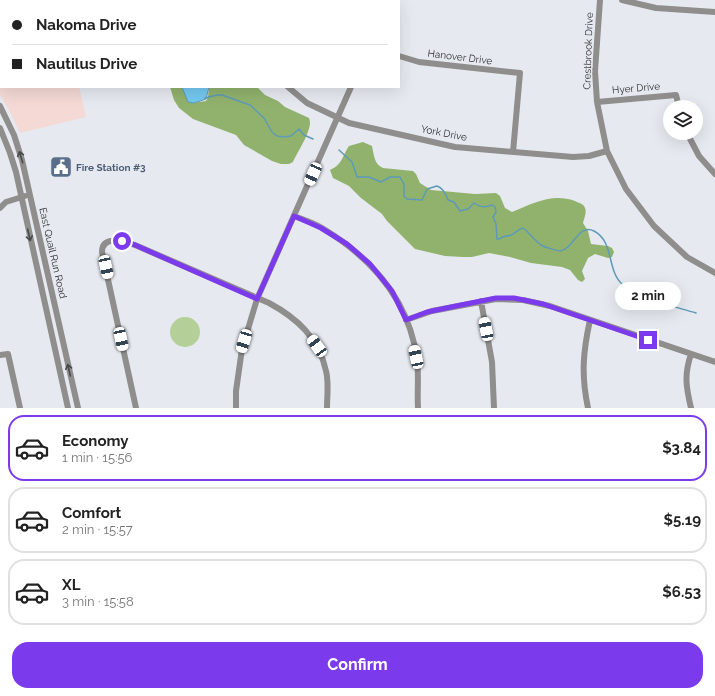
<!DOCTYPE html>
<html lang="en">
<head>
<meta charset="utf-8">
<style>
  body { margin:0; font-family:Raleway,sans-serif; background:#f2f2f2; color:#222; height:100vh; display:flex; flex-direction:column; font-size:15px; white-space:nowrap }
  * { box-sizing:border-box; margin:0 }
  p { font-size:13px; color:#767676 }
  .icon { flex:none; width:22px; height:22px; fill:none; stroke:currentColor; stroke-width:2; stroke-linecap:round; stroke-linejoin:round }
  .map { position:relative; height:408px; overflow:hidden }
  .drawer { display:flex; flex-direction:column; background:#fff; flex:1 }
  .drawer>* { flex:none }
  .guide { position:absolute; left:0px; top:0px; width:400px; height:88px; box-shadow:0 4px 16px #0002; display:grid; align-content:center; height:88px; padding:0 12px; background:#fff }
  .tools { position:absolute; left:663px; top:100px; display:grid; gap:8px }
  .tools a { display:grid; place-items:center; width:40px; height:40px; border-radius:50%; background:#fff; box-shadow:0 4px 16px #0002; font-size:20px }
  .end { position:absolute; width:18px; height:18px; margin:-9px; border:5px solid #7c3aed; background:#fff; box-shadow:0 0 0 2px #fff }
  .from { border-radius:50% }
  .bubble { position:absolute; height:28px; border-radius:14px; background:#fff; box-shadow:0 4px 16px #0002; font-size:13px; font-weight:700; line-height:28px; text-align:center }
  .car { position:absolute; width:12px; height:24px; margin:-12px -6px; border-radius:5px; box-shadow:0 0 3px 1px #0007; background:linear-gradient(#fff 24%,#345 0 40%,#fff 0 76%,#345 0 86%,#fff 0) }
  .guide b { display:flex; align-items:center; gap:14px; height:38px; font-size:15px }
  .guide b+b { border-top:1px solid #e0e0e0 }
  .guide i { width:10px; height:10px; background:#222 }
  ul { padding:7px 0 0; list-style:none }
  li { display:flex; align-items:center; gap:12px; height:66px; margin:0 8px 6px; padding:0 4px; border:2px solid #e0e0e0; border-radius:16px }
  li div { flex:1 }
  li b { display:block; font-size:15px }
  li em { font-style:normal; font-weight:700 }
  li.selected { border-color:#7c3aed }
  li>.icon { width:36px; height:36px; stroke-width:1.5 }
  .primary-button { display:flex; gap:8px; margin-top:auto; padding:8px 12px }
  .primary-button a { flex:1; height:46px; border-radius:16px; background:#7c3aed; color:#fff; font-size:16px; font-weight:700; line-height:46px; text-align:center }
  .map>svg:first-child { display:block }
  .commercial { fill:#f4d9d5 }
  .green { fill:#b4d098 }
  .forest { fill:#91b26d }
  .water { fill:#74c8f1; stroke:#5e9ab7 }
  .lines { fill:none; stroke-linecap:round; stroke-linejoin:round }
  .stream { stroke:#5e9ab7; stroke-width:1.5 }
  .minor { stroke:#908d8d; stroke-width:6 }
  .oneway { stroke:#4a4a4b }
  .route { stroke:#7c3aed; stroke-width:5 }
  .labels { text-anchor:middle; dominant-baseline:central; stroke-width:3; stroke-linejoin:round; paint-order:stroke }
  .street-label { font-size:10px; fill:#2c2d2f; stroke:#e6eaf0 }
  .service-label { font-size:10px; font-weight:bold; fill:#4e5e75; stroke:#e6eaf0; text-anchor:start }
</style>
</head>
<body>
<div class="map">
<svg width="715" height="408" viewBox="0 0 715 408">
  <rect width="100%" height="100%" fill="#e6eaf0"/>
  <!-- commercial -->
  <path class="commercial" d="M0,0L58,1H1V87H79L86,117L20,133L8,108L0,95Z"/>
  <!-- green -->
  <path class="green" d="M170 332a15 15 0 1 1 30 0a15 15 0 1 1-30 0Z"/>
  <!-- forest -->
  <path class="forest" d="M170,87H184L188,102L192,103L206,101L208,97L209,87H257L265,95L278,101L285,107L309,118C314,128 298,151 293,162L289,164H281L272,161L244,145L236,135L193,119L179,108L174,100Z
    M363,142L372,146C374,155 374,164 383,168L413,171L416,174L420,183L431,190L475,194L496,193L500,196L505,208L512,212C534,203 552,193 575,201C579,203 584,204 585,208C587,212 584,219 583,223L588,231L591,244L608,246L612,248L614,252L612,257L608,258L595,254L588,258L582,271L585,279L582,282L578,280L570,270L562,267L531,263L510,257L489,253L472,257H463L445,256L415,249L387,221L382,214L361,198L349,186L333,178L330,170C343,164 342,156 349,146Z"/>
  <!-- water -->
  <path class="water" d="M100,0H181V1H102Z
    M182,87H209L206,99L194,103L188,102Z"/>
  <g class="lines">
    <!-- stream -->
    <path class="stream" d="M205,98L217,95H222L250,105L264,118L272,132L277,136L283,137L291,136L299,129L304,135L313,139
      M339,150L352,162L357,177H369L381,182L390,177H400L404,184V196L407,199L422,200L427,189L437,186C443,188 446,194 448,200L454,202L460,211L468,209L474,203C480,207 484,208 492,205L495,207L496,212L493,217L496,224L497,239H499C505,235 506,237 511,235C516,233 518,229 523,228C529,232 536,243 543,246C545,247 558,251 560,251C574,249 578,223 594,231C614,241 607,271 622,284C642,300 673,306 696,313"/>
    <!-- minor -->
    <path class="minor" d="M194,0L195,1
      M297,0L298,1
      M600,0L595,71L597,102L607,151L626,189L654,226L687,257L715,273
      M622,0L656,8L715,12
      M388,1L389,0
      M399,56L419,62L520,73L513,152
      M288,87L307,103L349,123L455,147L573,157L589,156L607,151
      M597,102L676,95L679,107
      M0,106L14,135L22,160L78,408
      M0,128L10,153L16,172L68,408
      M687,133L699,156L715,174
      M0,208L6,202L25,196
      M294,216C304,220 314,223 322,228C372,258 409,300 417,359C419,376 417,392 418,408
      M481,301L492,362L494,408
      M406,320L432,311L496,299L523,300L550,306L715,362
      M0,355L8,354L20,408
      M136,408L102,252C102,234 125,242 135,245L269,303C297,318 319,338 326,371C329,382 327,396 327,408
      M236,408V391L242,349L257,299L351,87
      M588,408C581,375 583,352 590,320
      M691,408C686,387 684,375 691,354"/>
  </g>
  <!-- one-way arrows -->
  <defs><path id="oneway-shaft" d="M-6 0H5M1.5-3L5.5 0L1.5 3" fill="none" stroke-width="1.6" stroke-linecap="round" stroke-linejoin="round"/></defs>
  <g class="oneway">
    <use href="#oneway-shaft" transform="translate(21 157) rotate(-107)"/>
    <use href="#oneway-shaft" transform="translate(29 235) rotate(77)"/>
    <use href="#oneway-shaft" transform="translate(69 370) rotate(-103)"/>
  </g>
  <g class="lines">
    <!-- route -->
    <path class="route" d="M122,241L135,245L257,299L294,216L321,228L347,244L370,264L392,291L406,320L427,312L456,306L496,298H514L543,304L648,340"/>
  </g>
  <!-- icons -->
  <defs>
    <g id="civic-square" transform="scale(1.15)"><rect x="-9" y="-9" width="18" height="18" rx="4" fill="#5c6f8a" stroke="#e6eaf0"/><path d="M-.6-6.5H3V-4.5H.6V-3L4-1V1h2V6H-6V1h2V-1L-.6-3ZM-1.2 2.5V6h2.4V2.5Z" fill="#fff"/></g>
  </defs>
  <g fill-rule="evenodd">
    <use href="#civic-square" x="61" y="167"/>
  </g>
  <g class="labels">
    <!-- street labels -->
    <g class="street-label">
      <text transform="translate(588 51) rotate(-88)">Crestbrook Drive</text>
      <text transform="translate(460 57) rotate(7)">Hanover Drive</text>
      <text transform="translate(636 88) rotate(-5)">Hyer Drive</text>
      <text transform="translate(444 133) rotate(11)">York Drive</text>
      <text transform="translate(53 253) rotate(77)">East Quail Run Road</text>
    </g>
    <!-- service labels -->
    <g class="service-label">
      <text x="76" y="167">Fire Station #3</text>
    </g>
  </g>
</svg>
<div class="tools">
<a><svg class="icon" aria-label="layers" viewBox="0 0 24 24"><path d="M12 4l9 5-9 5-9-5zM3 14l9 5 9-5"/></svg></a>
</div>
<i class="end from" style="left:122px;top:241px"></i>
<i class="end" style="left:648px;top:340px"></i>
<div class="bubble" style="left:615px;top:282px;width:66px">2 min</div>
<i class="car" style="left:313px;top:174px;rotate:204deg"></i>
<i class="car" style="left:106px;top:267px;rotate:168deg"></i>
<i class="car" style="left:486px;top:329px;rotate:349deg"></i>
<i class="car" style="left:121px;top:339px;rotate:168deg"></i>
<i class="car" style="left:244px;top:341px;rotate:197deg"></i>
<i class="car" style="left:317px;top:346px;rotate:324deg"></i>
<i class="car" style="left:416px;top:357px;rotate:348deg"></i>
<div class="guide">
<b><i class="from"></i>Nakoma Drive</b>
<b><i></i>Nautilus Drive</b>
</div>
</div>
<section class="drawer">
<ul>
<li class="selected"><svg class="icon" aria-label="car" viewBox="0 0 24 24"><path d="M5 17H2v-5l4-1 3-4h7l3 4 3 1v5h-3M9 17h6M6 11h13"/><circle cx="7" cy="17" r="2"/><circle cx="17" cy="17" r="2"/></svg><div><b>Economy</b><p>1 min · 15:56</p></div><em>$3.84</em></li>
<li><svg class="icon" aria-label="car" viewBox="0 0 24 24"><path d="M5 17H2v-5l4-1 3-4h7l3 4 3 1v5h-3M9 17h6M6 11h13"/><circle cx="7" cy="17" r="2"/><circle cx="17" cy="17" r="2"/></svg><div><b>Comfort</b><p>2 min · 15:57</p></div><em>$5.19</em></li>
<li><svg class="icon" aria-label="car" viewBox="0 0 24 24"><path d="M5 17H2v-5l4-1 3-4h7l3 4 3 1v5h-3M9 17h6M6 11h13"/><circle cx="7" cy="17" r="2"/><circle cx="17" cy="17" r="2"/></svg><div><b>XL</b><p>3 min · 15:58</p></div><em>$6.53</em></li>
</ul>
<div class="primary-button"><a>Confirm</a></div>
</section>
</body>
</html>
